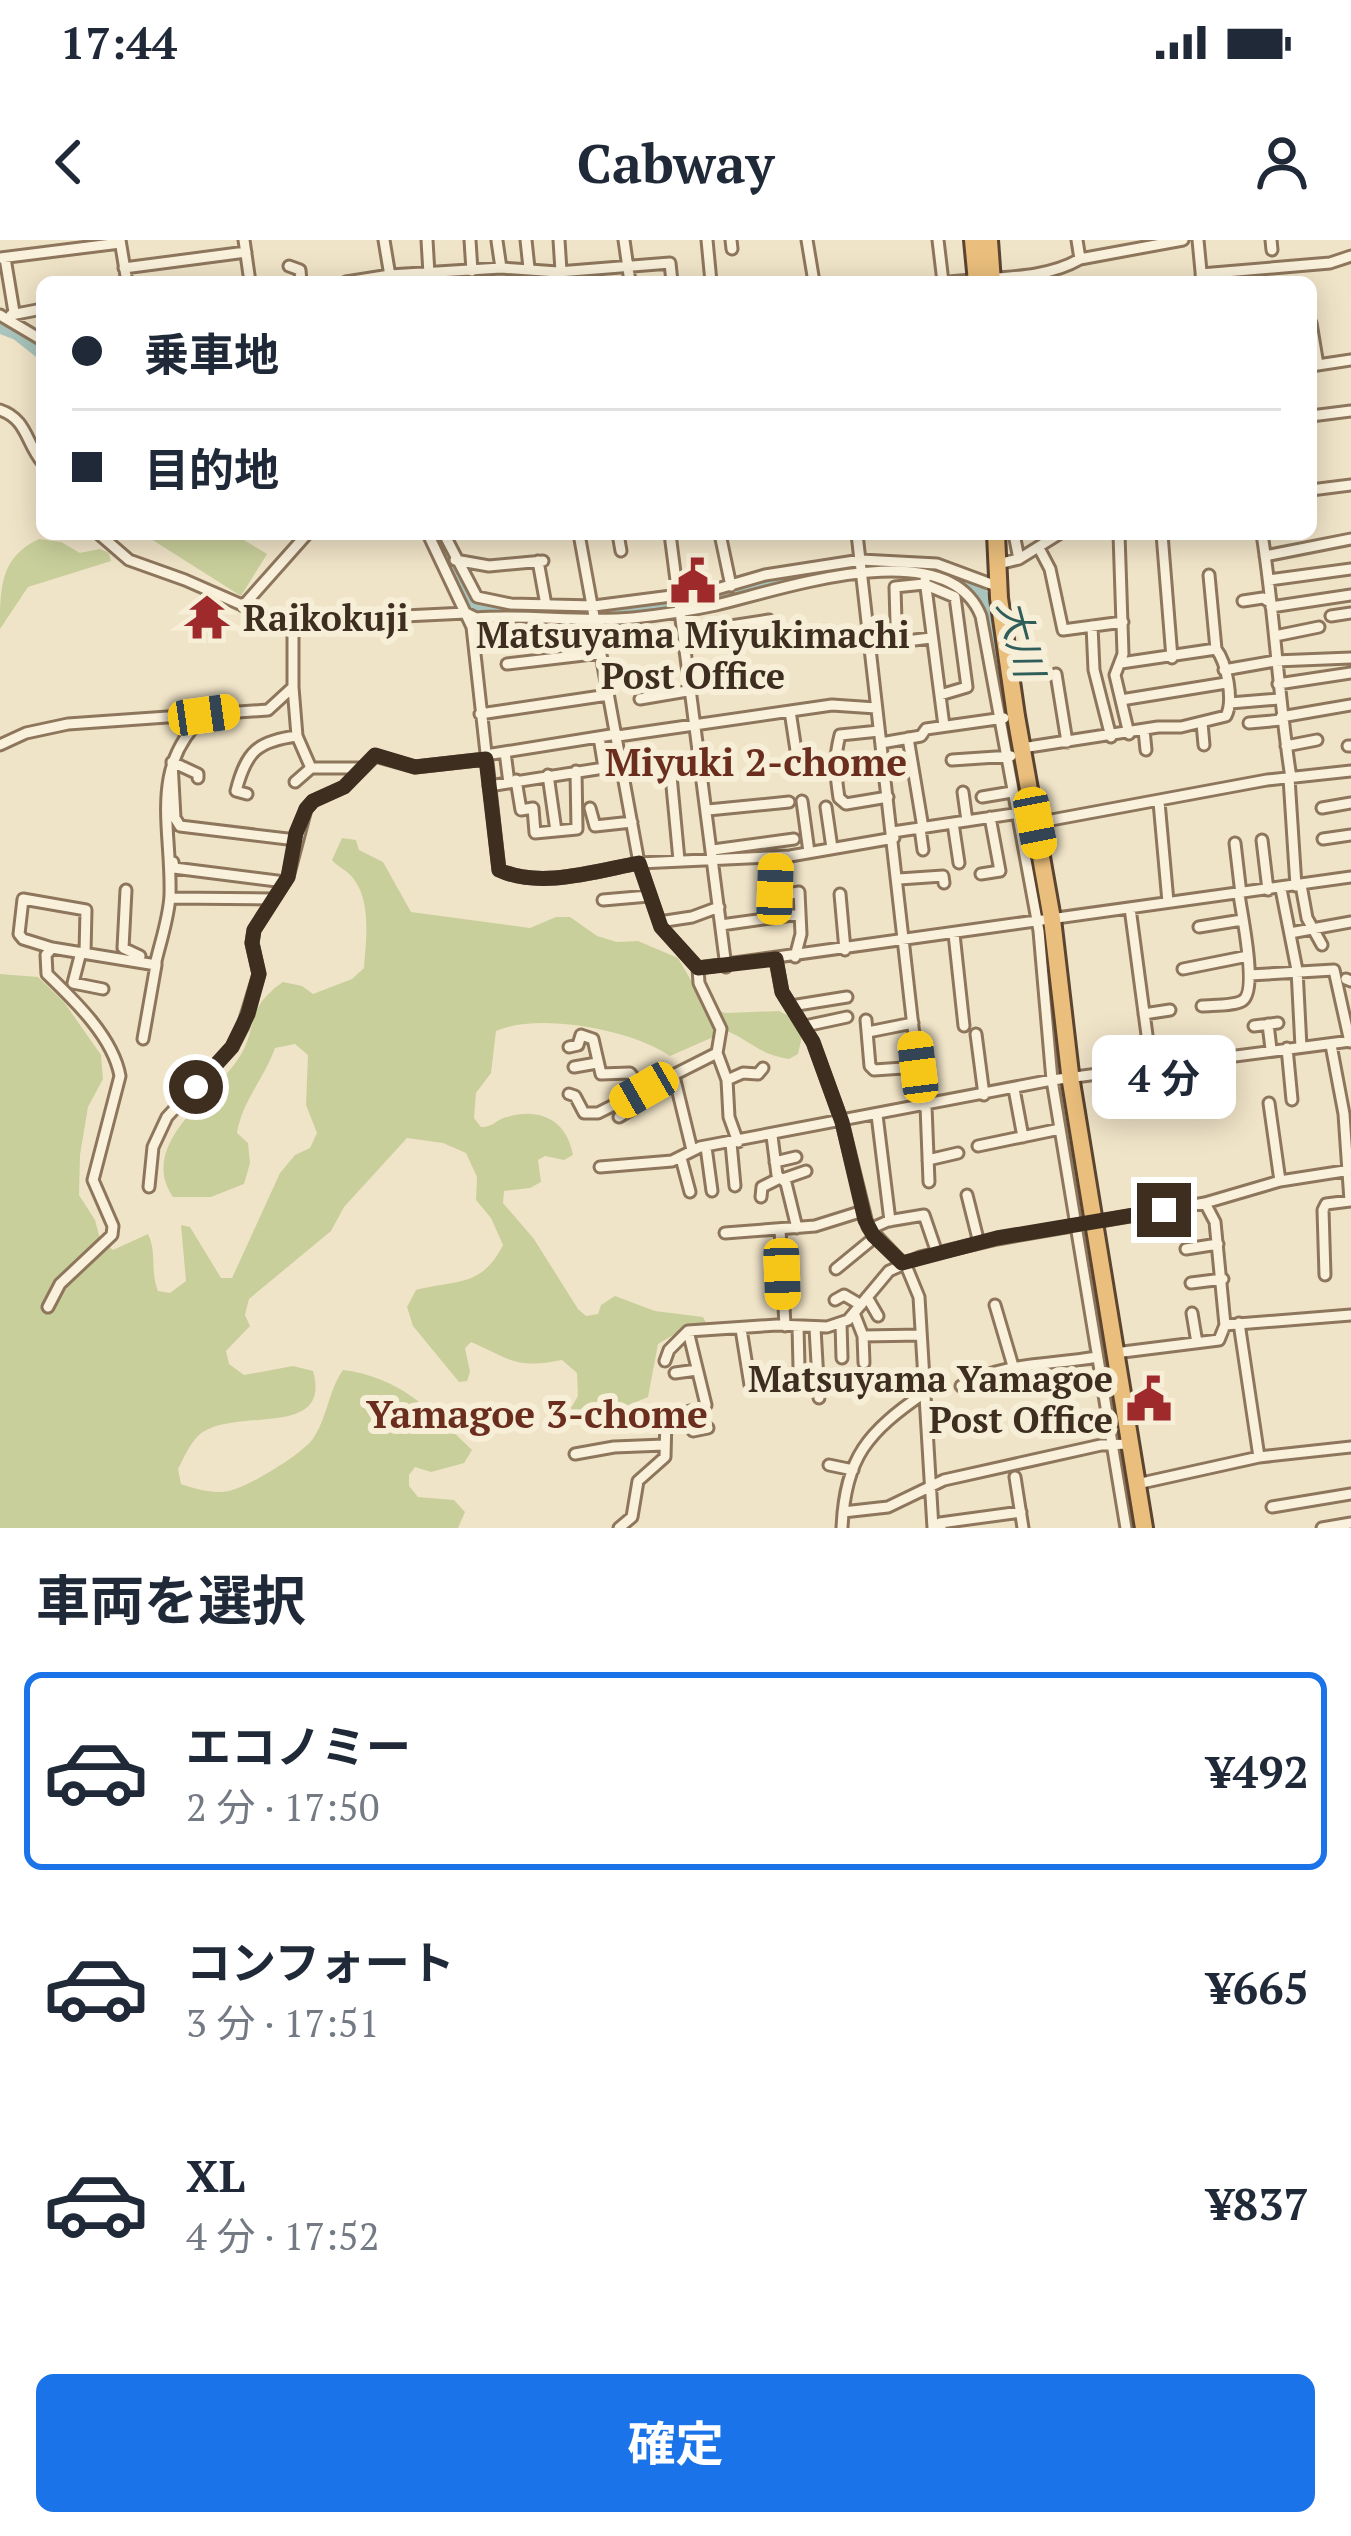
<!DOCTYPE html>
<html lang="ja">
<head>
<meta charset="utf-8">
<style>
  body { margin:0; font-family:"PT Serif","Noto Sans JP",serif; background:#f6f6f7; color:#1f2937; height:100vh; display:flex; flex-direction:column; font-size:45px; white-space:nowrap }
  * { box-sizing:border-box; margin:0 }
  p { font-size:39px; color:#747a83 }
  .icon { flex:none; width:66px; height:66px; fill:none; stroke:currentColor; stroke-width:2; stroke-linecap:round; stroke-linejoin:round }
  .map { position:relative; height:1288px; overflow:hidden }
  .details { display:flex; flex-direction:column; background:#fff; flex:1 }
  .details>* { flex:none }
  .guide { position:absolute; left:36px; top:36px; width:1281px; height:264px; border-radius:18px; box-shadow:0 6px 30px #0003; display:grid; align-content:center; height:264px; padding:0 36px; background:#fff }
  .end { position:absolute; width:54px; height:54px; margin:-27px; border:15px solid #3d2e20; background:#fff; box-shadow:0 0 0 6px #fff }
  .from { border-radius:50% }
  .bubble { position:absolute; height:84px; border-radius:18px; background:#fff; box-shadow:0 6px 30px #0003; font-size:39px; font-weight:700; line-height:84px; text-align:center }
  .car { position:absolute; width:36px; height:72px; margin:-36px -18px; border-radius:15px; box-shadow:0 0 9px 3px #0007; background:linear-gradient(#f5c518 24%,#345 0 40%,#f5c518 0 76%,#345 0 86%,#f5c518 0) }
  .guide b { display:flex; align-items:center; gap:42px; height:114px; font-size:45px }
  .guide b+b { border-top:3px solid #e0e1e3 }
  .guide i { width:30px; height:30px; background:#1f2937 }
  ul { padding:0; list-style:none }
  li { display:flex; align-items:center; gap:36px; height:198px; margin:0 24px 18px; padding:0 12px; border:6px solid transparent; border-radius:18px }
  li div { flex:1 }
  li b { display:block; font-size:45px }
  li em { font-style:normal; font-weight:700 }
  li.selected { border-color:#1a73e8 }
  li>.icon { width:108px; height:108px; stroke-width:1.5 }
  h2 { padding:0 36px; font-size:54px; line-height:144px }
  .action { display:flex; gap:24px; margin-top:auto; padding:24px 36px }
  .action a { flex:1; height:138px; border-radius:18px; background:#1a73e8; color:#fff; font-size:48px; font-weight:700; line-height:138px; text-align:center }
  .status { display:flex; justify-content:space-between; align-items:center; height:84px; padding:0 60px; background:#fff; direction:ltr }
  .status svg { height:33px; fill:currentColor }
  header { display:flex; justify-content:space-between; align-items:center; height:156px; padding:0 36px; background:#fff; font-size:54px; font-weight:700 }
  .map>svg:first-child { display:block }
  .green { fill:#c9cf9b }
  .lines { fill:none; stroke-linecap:round; stroke-linejoin:round }
  .river { stroke:#a9c4bc; stroke-width:15 }
  .minor-casing { stroke:#8d765c; stroke-width:15 }
  .trunk-casing { stroke:#5b4430; stroke-width:22 }
  .minor { stroke:#faf1dc; stroke-width:9 }
  .trunk { stroke:#eabe7c; stroke-width:16 }
  .route { stroke:#3d2e20; stroke-width:15 }
  .labels { text-anchor:middle; dominant-baseline:central; stroke-width:12; stroke-linejoin:round; paint-order:stroke }
  .poi-label { font-size:36px; font-weight:bold; fill:#3d2e20; stroke:#f7eed8; text-anchor:start }
  .water-label { font-size:39px; font-style:italic; fill:#2f5d5a; stroke:#f7eed8 }
  .neighbourhood-label { font-size:39px; font-weight:bold; fill:#6b2e1e; stroke:#f7eed8 }
</style>
</head>
<body>
<div class="status"><b>17:44</b><svg viewBox="0 0 49 12"><path d="M0 12V9h3v3zM5 12V6h3v6zM10 12V3h3v9zM15 12V0h3v12zM26 1h20v11H26zM47 4h2v5h-2z"/></svg></div>
<header><svg class="icon" aria-label="back" viewBox="0 0 24 24"><path d="M15 5l-7 7 7 7"/></svg>Cabway<svg class="icon" aria-label="person" viewBox="0 0 24 24"><circle cx="12" cy="8" r="4"/><path d="M4 21q1-7 8-7t8 7"/></svg></header>
<div class="map">
<svg width="1351" height="1288" viewBox="0 0 1351 1288">
  <rect width="100%" height="100%" fill="#f0e4c8"/>
  <!-- green -->
  <path class="green" d="M143,294H234L267,314L241,356Z
    M39,299L61,302L80,313L100,309L109,313L111,321L28,347L0,389C0,348 0,317 39,299Z
    M342,598L356,600L359,610L383,622L411,672L530,688L556,677H570L597,696L617,702L638,701L678,718L707,768L726,773L779,771L797,780L802,796L798,814L789,819C760,815 751,801 727,791L670,816C632,790 539,772 496,791L491,833L476,853L474,878L481,887C494,887 495,880 507,877C541,867 567,881 573,915L564,920L545,916L538,920L541,942L530,948L504,951L503,963L534,999L578,1069L586,1076L598,1074L601,1065L615,1056L655,1071L703,1077L706,1083L690,1085L658,1104L648,1157L581,1185L574,1179L571,1168L578,1156L577,1133L562,1120C516,1129 512,1120 471,1102L465,1108L470,1132L467,1141L459,1142L413,1086L407,1067L416,1050C458,1039 481,1048 503,1005L491,978L476,960L477,937L466,913L443,903L407,898L344,967L331,991L249,1059L245,1075L250,1086L226,1111L229,1124L244,1135L293,1126L313,1131C333,1201 231,1165 198,1196C189,1205 184,1218 178,1229L181,1244C196,1249 213,1254 229,1251C248,1247 299,1216 312,1200C327,1180 328,1151 343,1130C400,1137 432,1171 472,1210L464,1223L431,1232L415,1227L409,1235V1246L418,1257L454,1260L465,1272L458,1288H0V734L38,737L64,762L101,815L103,839L88,867L80,915L79,955L95,980L100,999L113,1010L148,994C157,1012 150,1031 158,1051L170,1053L186,1041L181,985L190,987L221,1038H232L280,933L295,915L310,908L317,893L306,865L308,815L295,804L275,808C264,839 242,861 237,893L248,903L250,923L244,944L211,957H173C138,906 208,861 236,822C260,790 242,770 283,742L302,746L313,754L352,739L364,728C366,699 373,654 347,632C342,628 336,625 332,620Z"/>
  <g class="lines">
    <!-- river -->
    <path class="river" d="M0,86L18,93L42,112
      M438,294L475,365L529,368
      M583,369C615,370 643,371 675,366C755,352 920,287 985,360L1045,690L1061,854L1081,974
      M1084,991L1133,1288"/>
    <!-- minor casing -->
    <g class="minor-casing">
      <path id="minor" d="M120,0L127,42
        M244,0L250,42
        M384,0L391,42
        M427,0L429,34
        M470,0L472,31
        M526,0L529,28
        M559,0L561,31
        M624,0L630,42
        M707,0L711,42
        M731,0L732,9
        M807,0L814,42
        M938,0L943,42
        M1077,0L1080,19
        M1198,0L1202,42
        M1271,0L1272,10
        M497,1L501,28
        M0,18L120,3
        M5,18L14,72
        M289,26L300,30L301,42
        M124,28L246,12
        M1201,34L1330,23L1351,16
        M346,42L390,35L501,28L558,32L670,23L672,42
        M950,42C993,36 1042,41 1080,19L1183,0
        M0,75L42,100
        M11,75L42,69
        M1311,83L1318,125
        M1311,126L1351,120
        M0,170C27,179 26,203 42,222
        M1311,176L1351,171
        M1311,250L1351,245
        M99,294L129,320L185,340L281,382L466,373L476,378C529,374 581,383 633,378C661,375 688,371 716,365C780,350 947,291 981,376L1039,691L1052,840L1126,1288
        M428,294L472,387L499,630C540,649 596,631 639,623L661,687L698,728L1351,637
        M444,294L477,357L511,364L594,366L710,351L765,335L861,320L937,324L999,347
        M579,294L639,623L790,616L894,598
        M618,294L621,311
        M670,294L726,727
        M720,294L731,346
        M857,294L922,866
        M1014,294L1019,319
        M1119,294L1123,414L1115,435L1129,494
        M1162,294L1172,418
        M1262,294C1275,376 1278,455 1291,538
        M1039,308L1050,329L1063,390L1123,382
        M1265,316L1351,299
        M455,320L489,326L543,321
        M538,321L546,365
        M998,324L1019,319L1059,294
        M925,340L944,486
        M1269,340L1351,329
        M1243,361L1263,358L1271,363
        M243,366L307,294
        M1271,367L1351,355
        M1331,376L1351,373
        M896,382L895,347L924,344L955,357L967,447L940,455
        M1092,386L1094,430L1111,497
        M685,393L769,380
        M1275,396L1319,387
        M906,401L931,398
        M1121,423L1216,409
        M507,424L601,413
        M1224,430L1275,421L1351,418
        M666,433L668,454
        M1056,434L1067,502
        M1278,444L1351,433
        M640,459L693,450
        M1121,460L1226,443
        M1230,463L1279,459
        M790,471L799,530
        M480,474L608,455
        M1281,477L1351,465
        M1202,483L1204,505
        M1249,483L1282,480
        M1144,490L1146,510
        M879,491L840,495C834,519 835,531 839,558L846,564L888,557
        M297,496L311,528H362
        M618,496L832,465L876,468
        M908,498L923,588
        M881,503L921,496L926,489L1004,478
        M0,505L26,493L68,484L268,470L293,447V383
        M1286,506L1317,500
        M1348,506H1351
        M1022,508L1158,487H1181L1226,476C1234,461 1227,423 1216,409L1209,335
        M505,512L509,543
        M486,515L617,494
        M952,520L1011,516
        M548,535L556,591
        M198,538V534L172,522L175,578L180,586L296,600
        M1289,538L1296,646
        M516,540L521,570L533,568L535,593L577,589L576,531
        M295,542L311,528
        M489,546L604,528L599,497
        M963,552L967,581
        M247,554L236,551C246,512 257,501 297,496L293,447
        M982,557L1012,552
        M802,561L809,612
        M1159,562L1168,662
        M826,567L832,608
        M590,568L595,586L632,582
        M1322,568L1351,563
        M708,570L789,562
        M953,583L959,623
        M1035,583L1267,540L1351,531
        M920,588L923,610
        M893,592L1033,571
        M1323,599L1351,595
        M1262,600L1268,650
        M1235,603L1241,654
        M713,610L794,599
        M776,617V652L781,655L799,652L801,694L795,717
        M679,620L670,525L702,520
        M173,622L174,628L285,642
        M981,634L1000,631L990,577
        M899,639L943,636L944,643
        M1301,645L1307,678L1322,705
        M1281,649L1297,730L1301,807
        M126,650L123,708L140,716
        M840,654L845,710
        M170,658L271,659
        M603,660L649,656
        M1130,668L1151,825
        M659,682L692,677L719,667
        M721,685L800,674
        M1199,687L1242,680
        M1290,693L1351,682
        M954,694L964,786
        M52,708L23,699L19,694L23,659L86,670L85,713
        M81,712L73,743L103,749
        M776,720L782,752L813,802L842,882L868,987L907,1028L919,1057L933,1288
        M156,721C161,700 169,677 170,655C172,588 148,528 204,476
        M698,728L699,743L721,789L717,813L727,840L729,877L738,902
        M1183,729L1248,716
        M1250,735L1334,730L1350,802
        M1346,739L1351,741
        M791,766L847,757
        M1202,766C1213,765 1233,766 1242,761C1259,752 1241,672 1239,654
        M1144,774L1170,770
        M866,780L870,826L874,830L918,827
        M1268,784L1271,809
        M805,786L847,777
        M1254,786L1278,783
        M868,792L913,783
        M976,794L984,855
        M143,799L156,725
        M569,807L578,805L581,795L593,799L601,834L630,833L644,850
        M1287,808L1292,860
        M574,827L597,823
        M674,836L692,910
        M727,840L743,833L758,834L763,828
        M1014,849L1023,897
        M569,854L575,856L584,873H598L717,813
        M1269,863L1280,941
        M926,866L929,942
        M877,875L890,981
        M619,877L675,843
        M772,896L777,935L786,943L797,988
        M731,903L735,946
        M978,906L1060,889
        M706,907L712,951
        M681,918L690,952
        M928,920L958,913
        M775,922L796,917
        M600,927L672,921L700,907L1052,840L1351,801
        M783,939L806,931
        M149,947L153,907L167,877L232,807L243,786L259,734L252,703L254,690L288,637L306,569L313,561L344,547L375,516L415,527L486,519
        M967,955L979,1003
        M761,957L762,947L780,938
        M1205,963L1215,982L1225,1085
        M780,989L785,1086
        M870,989L888,981L924,975L937,1013
        M725,993L815,986L863,971
        M1186,1009L1218,1004
        M836,1029L875,997
        M1325,1035L1323,970L1326,964L1350,961L1344,874L1331,805
        M1191,1043L1223,1039
        M867,1057L878,1076
        M835,1060L844,1055L861,1065
        M995,1065L1013,1126
        M48,1067L60,1044L112,995L113,986L93,940L120,836C113,797 74,760 47,734L46,715L52,708L156,725V721
        M854,1073L863,1096L921,1095
        M1192,1073L1197,1103
        M841,1083L842,1118
        M1239,1083L1259,1217
        M798,1087L799,1127
        M815,1088L819,1158
        M741,1089L750,1145
        M863,1096L864,1123
        M1115,1117L1123,1112L1219,1100L1225,1085L1351,1075
        M665,1121L669,1110L688,1091
        M675,1133L697,1130
        M961,1146C1009,1121 1046,1126 1097,1117
        M690,1171L693,1191L708,1188
        M575,1214L614,1207L664,1205
        M829,1225L853,1230
        M1015,1237L1023,1288
        M1137,1244L1259,1217L1351,1207
        M1272,1267L1351,1254
        M843,1272L888,1267L944,1240L1101,1205L1130,1204
        M619,1288L632,1277L638,1241L665,1217L666,1178C677,1168 696,1176 706,1165L688,1091L777,1085L827,1087L848,1080L889,1031L920,1017L997,999L1205,963L1280,941L1351,930
        M842,1288C845,1217 868,1192 924,1153
        M941,1288L940,1283L1021,1272
        M1322,1288L1351,1283"/>
    </g>
    <!-- trunk casing -->
    <g class="trunk-casing">
      <path id="trunk" d="M973,0L977,42
        M989,0L992,42
        M996,294L999,358L1016,476L1052,679L1071,842L1144,1288"/>
    </g>
    <!-- minor -->
    <use href="#minor" class="minor"/>
    <!-- trunk -->
    <use href="#trunk" class="trunk"/>
  </g>
  <g class="lines">
    <!-- route -->
    <path class="route" d="M196,847L232,807L248,774L259,734L252,703L254,690L288,637L296,593L306,569L313,561L344,547L375,515L415,527L486,519L499,630C540,649 596,631 639,623L661,687L698,728L776,719L782,752L813,802L842,882L865,980L873,995L902,1023L997,998L1164,970"/>
  </g>
  <!-- icons -->
  <defs>
    <g id="civic-bare" transform="scale(3.6)"><path d="M-.6-6.5H3V-4.5H.6V-3L4-1V1h2V6H-6V1h2V-1L-.6-3ZM-1.2 2.5V6h2.4V2.5Z" fill="#9e2a2b" stroke="#f7eed8" stroke-width="2.5" paint-order="stroke"/></g>
    <g id="temple-bare" transform="scale(3.6)"><path d="M0-6L5-2H3V0L6.5 2.5H4V6H1.5V3h-3V6H-4V2.5H-6.5L-3 0V-2H-5Z" fill="#9e2a2b" stroke="#f7eed8" stroke-width="2.5" paint-order="stroke"/></g>
  </defs>
  <g fill-rule="evenodd">
    <use href="#civic-bare" x="693" y="341"/>
    <use href="#temple-bare" x="207" y="377"/>
    <use href="#civic-bare" x="1149" y="1159"/>
  </g>
  <g class="labels">
    <!-- poi labels -->
    <g class="poi-label">
      <text x="243" y="377">Raikokuji</text>
      <text x="693" y="394" text-anchor="middle">Matsuyama Miyukimachi<tspan x="693" dy="41">Post Office</tspan></text>
      <text x="1113" y="1138" text-anchor="end">Matsuyama Yamagoe<tspan x="1113" dy="41">Post Office</tspan></text>
    </g>
    <!-- water labels -->
    <g class="water-label">
      <text transform="translate(1022 398) rotate(75)">大川</text>
    </g>
    <!-- neighbourhood labels -->
    <g class="neighbourhood-label">
      <text x="756" y="521">Miyuki 2-chome</text>
      <text x="537" y="1173">Yamagoe 3-chome</text>
    </g>
  </g>
</svg>
<i class="end from" style="left:196px;top:847px"></i>
<i class="end" style="left:1164px;top:970px"></i>
<div class="bubble" style="left:1092px;top:795px;width:144px">4 分</div>
<i class="car" style="left:204px;top:475px;rotate:82deg"></i>
<i class="car" style="left:1035px;top:583px;rotate:169deg"></i>
<i class="car" style="left:775px;top:649px;rotate:2deg"></i>
<i class="car" style="left:918px;top:827px;rotate:353deg"></i>
<i class="car" style="left:644px;top:850px;rotate:240deg"></i>
<i class="car" style="left:782px;top:1034px;rotate:178deg"></i>
<div class="guide">
<b><i class="from"></i>乗車地</b>
<b><i></i>目的地</b>
</div>
</div>
<section class="details">
<h2>車両を選択</h2>
<ul>
<li class="selected"><svg class="icon" aria-label="car" viewBox="0 0 24 24"><path d="M5 17H2v-5l4-1 3-4h7l3 4 3 1v5h-3M9 17h6M6 11h13"/><circle cx="7" cy="17" r="2"/><circle cx="17" cy="17" r="2"/></svg><div><b>エコノミー</b><p>2 分 · 17:50</p></div><em>¥492</em></li>
<li><svg class="icon" aria-label="car" viewBox="0 0 24 24"><path d="M5 17H2v-5l4-1 3-4h7l3 4 3 1v5h-3M9 17h6M6 11h13"/><circle cx="7" cy="17" r="2"/><circle cx="17" cy="17" r="2"/></svg><div><b>コンフォート</b><p>3 分 · 17:51</p></div><em>¥665</em></li>
<li><svg class="icon" aria-label="car" viewBox="0 0 24 24"><path d="M5 17H2v-5l4-1 3-4h7l3 4 3 1v5h-3M9 17h6M6 11h13"/><circle cx="7" cy="17" r="2"/><circle cx="17" cy="17" r="2"/></svg><div><b>XL</b><p>4 分 · 17:52</p></div><em>¥837</em></li>
</ul>
<div class="action"><a>確定</a></div>
</section>
</body>
</html>
